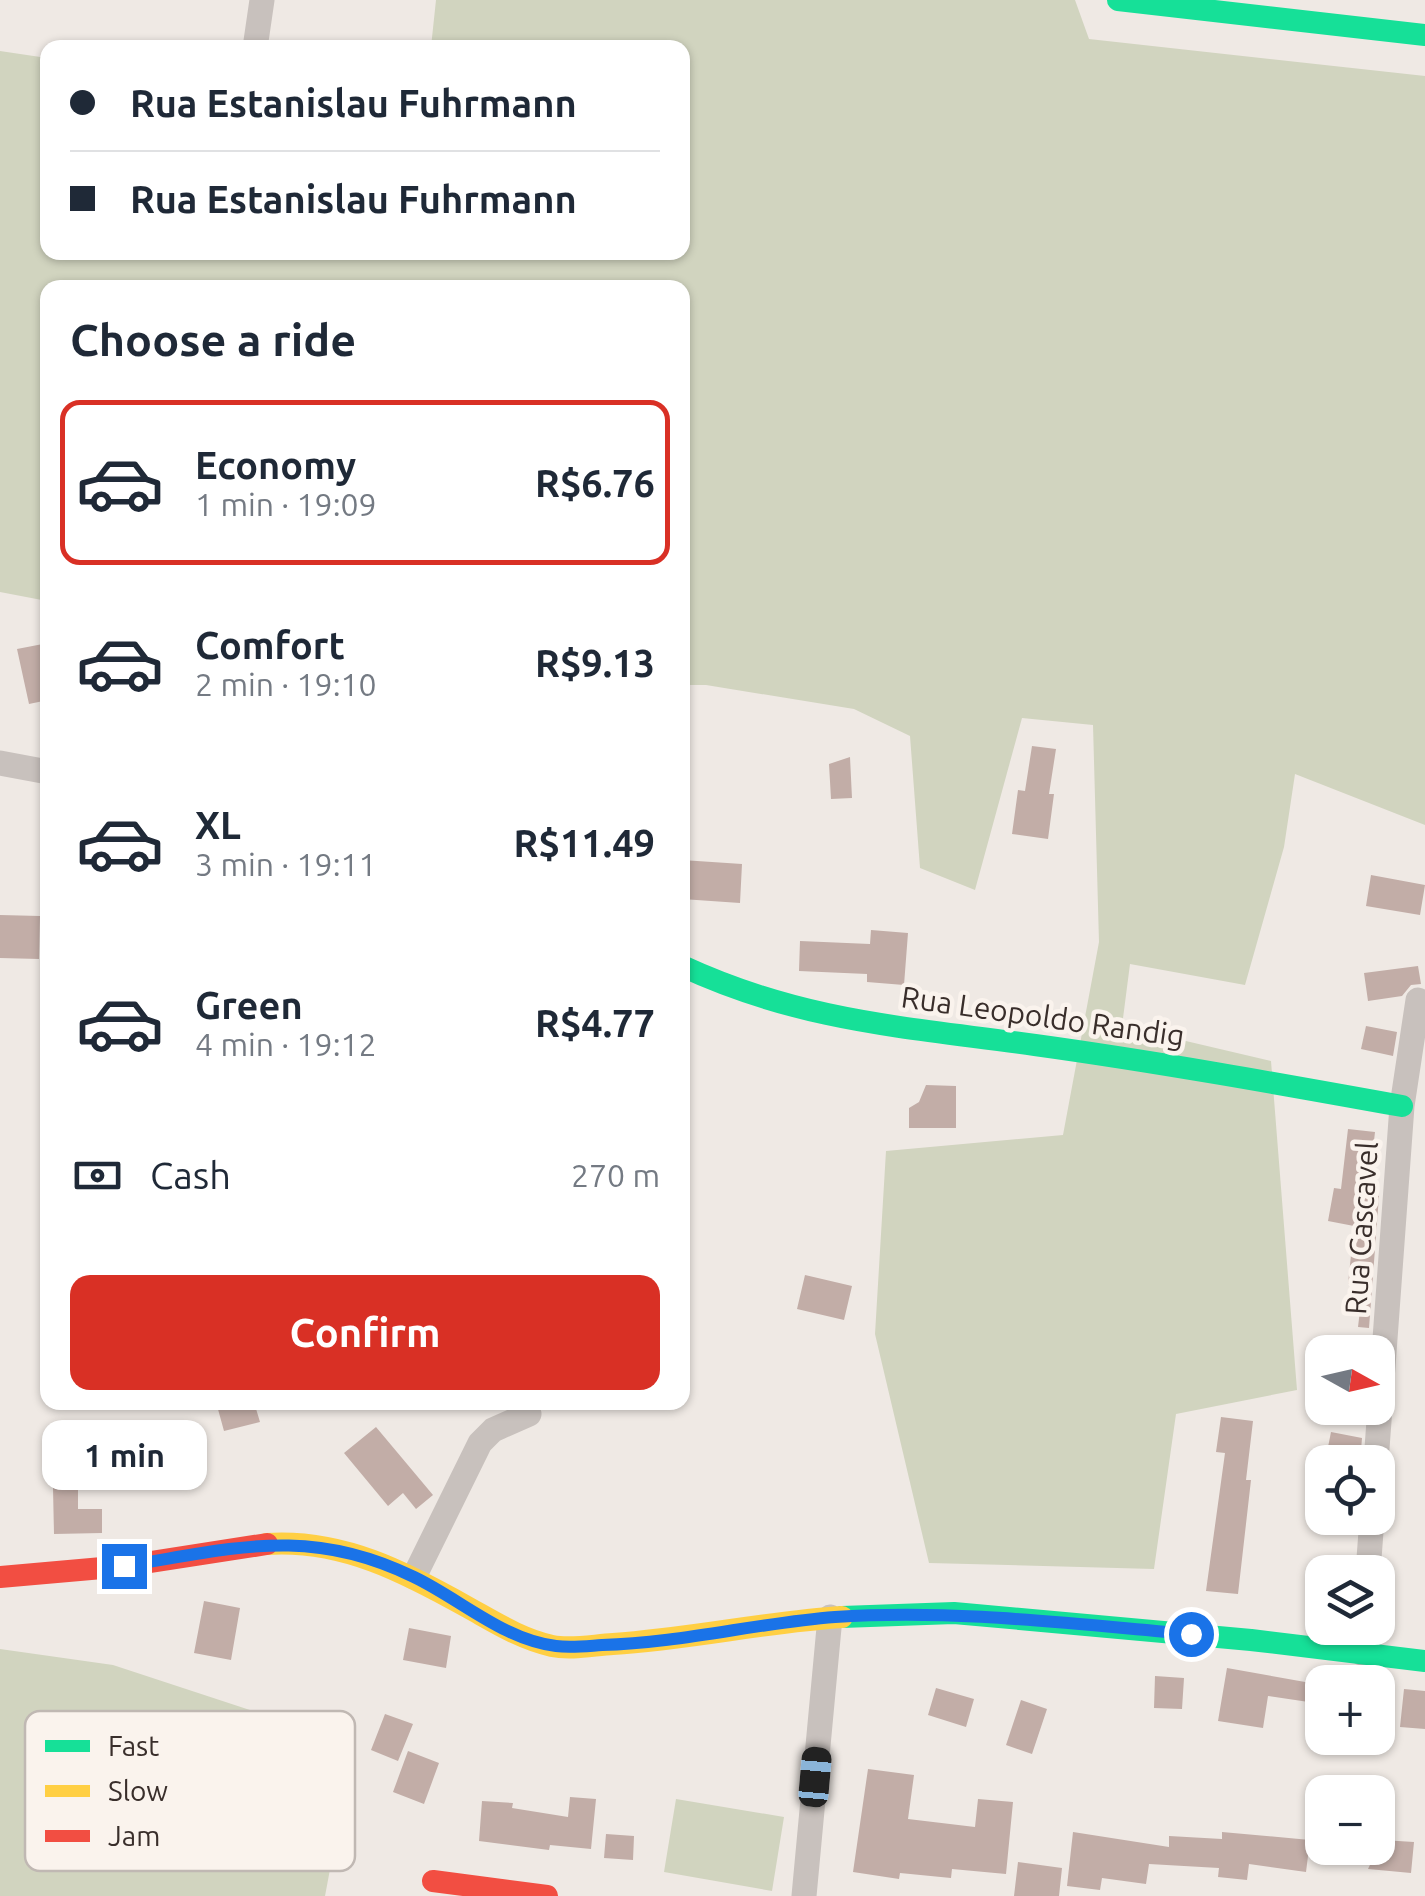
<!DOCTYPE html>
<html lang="en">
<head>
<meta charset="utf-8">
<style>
  body { margin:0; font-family:Ubuntu,sans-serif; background:#f2f2f3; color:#1f2937; height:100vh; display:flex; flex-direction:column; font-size:38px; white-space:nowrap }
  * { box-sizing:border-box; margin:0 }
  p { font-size:32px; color:#747a83 }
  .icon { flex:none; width:55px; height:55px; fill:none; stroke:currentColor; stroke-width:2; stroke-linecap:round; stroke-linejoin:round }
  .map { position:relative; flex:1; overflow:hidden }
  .details { position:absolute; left:40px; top:280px; width:650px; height:1130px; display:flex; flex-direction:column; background:#fff; border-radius:20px; box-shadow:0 2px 8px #0004 }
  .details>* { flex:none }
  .hud { position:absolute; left:40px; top:40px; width:650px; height:220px; border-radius:20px; box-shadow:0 2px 8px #0004; display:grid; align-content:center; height:220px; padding:0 30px; background:#fff }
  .needle { width:65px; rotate:98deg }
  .controls { position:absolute; left:1305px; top:1335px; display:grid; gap:20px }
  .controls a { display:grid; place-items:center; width:90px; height:90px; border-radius:20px; background:#fff; box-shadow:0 2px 8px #0004; font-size:50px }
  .end { position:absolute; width:45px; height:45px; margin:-22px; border:12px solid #1a73e8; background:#fff; box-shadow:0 0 0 5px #fff }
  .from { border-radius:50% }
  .bubble { position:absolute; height:70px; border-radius:20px; background:#fff; box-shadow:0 2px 8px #0004; font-size:32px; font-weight:600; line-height:70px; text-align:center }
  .car { position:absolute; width:30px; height:60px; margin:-30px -15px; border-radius:12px; box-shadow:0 0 8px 2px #0007; background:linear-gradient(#222 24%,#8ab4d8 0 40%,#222 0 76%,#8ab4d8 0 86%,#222 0) }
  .hud b { display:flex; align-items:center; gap:35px; height:95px; font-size:38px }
  .hud b+b { border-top:2px solid #e0e1e3 }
  .hud i { width:25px; height:25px; background:#1f2937 }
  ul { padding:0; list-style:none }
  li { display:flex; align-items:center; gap:30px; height:165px; margin:0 20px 15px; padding:0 10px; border:5px solid transparent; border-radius:20px }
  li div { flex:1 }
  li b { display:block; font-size:38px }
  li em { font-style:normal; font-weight:600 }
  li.current { border-color:#d93025 }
  li>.icon { width:90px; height:90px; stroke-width:1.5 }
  h2 { padding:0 30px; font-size:45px; line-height:120px }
  .pay { display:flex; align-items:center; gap:25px; height:110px; padding:0 30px; font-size:38px }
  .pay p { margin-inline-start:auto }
  .button { display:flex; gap:20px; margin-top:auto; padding:20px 30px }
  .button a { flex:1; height:115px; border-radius:20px; background:#d93025; color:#fff; font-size:40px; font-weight:600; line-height:115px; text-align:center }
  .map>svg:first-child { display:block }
  .green { fill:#d1d4bf }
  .building { fill:#c2ada7 }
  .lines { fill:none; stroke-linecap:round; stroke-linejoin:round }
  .street { stroke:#c8c1bd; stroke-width:25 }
  .fast { stroke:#16e098; stroke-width:22 }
  .slow { stroke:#ffcf43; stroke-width:22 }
  .jam { stroke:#f24e42; stroke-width:22 }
  .route { stroke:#1a73e8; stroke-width:12 }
  .labels { text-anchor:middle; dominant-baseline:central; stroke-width:9; stroke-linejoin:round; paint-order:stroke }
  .street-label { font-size:30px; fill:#392e2b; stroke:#faf3ed }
  .key { fill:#faf3ed; stroke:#c0b8b3; stroke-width:2.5 }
  .key-label { font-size:28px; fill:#392e2b }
</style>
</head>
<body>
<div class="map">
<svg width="1425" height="1896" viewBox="0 0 1425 1896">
  <rect width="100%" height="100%" fill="#efe9e4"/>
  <!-- green -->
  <path class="green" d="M436,0H1075L1089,39L1425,76V825L1295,774L1284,847L1245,985L1130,964L1122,1026L1271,1061L1297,1390L1176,1414L1154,1569L929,1563L875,1334L886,1151L1063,1135L1099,942L1093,725L1022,718L975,890L920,868L910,736L854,709L706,685H683L682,288H48L47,601L0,592V51L47,58L48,252H682V48L431,47Z
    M0,1649L113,1665L314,1731L337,1832L325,1896H0Z
    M676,1799L784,1817L772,1891L664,1872Z"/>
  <!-- building -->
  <path class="building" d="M48,643V700L29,704L17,649Z
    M1032,746L1056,749L1049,794H1054L1048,839L1012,834L1018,790L1025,791Z
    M850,757L852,798L831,799L829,764Z
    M682,860L742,864L740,903L682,899Z
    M1371,875L1425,885L1420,915L1366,906Z
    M0,915L40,916L39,959L0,958Z
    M871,930L908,933L904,985L867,982V974L799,971L800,941L870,944Z
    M1418,966L1421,984L1411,985L1402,996L1368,1001L1364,973Z
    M1366,1026L1397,1032L1393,1056L1361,1049Z
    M926,1085L956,1086V1128H909V1108L919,1102Z
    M1348,1129L1375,1132L1368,1194L1379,1196L1369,1328L1358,1327L1363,1285L1348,1284L1354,1226L1328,1221L1334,1188L1341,1189Z
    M805,1275L852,1286L844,1320L797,1309Z
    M216,1402H254L260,1422L224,1431Z
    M1221,1417L1253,1421L1246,1480H1251L1238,1594L1206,1591L1225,1453L1216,1452Z
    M376,1427L433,1495L416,1509L403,1493L388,1506L344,1453Z
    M1331,1432L1362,1438L1360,1462H1325Z
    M53,1488H78V1509H102V1533L54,1534Z
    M204,1601L240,1608L231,1660L194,1653Z
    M409,1628L451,1636L446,1668L403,1660Z
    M1227,1668L1322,1685V1704L1268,1696L1263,1728L1218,1721Z
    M1155,1676L1184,1678L1182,1709L1154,1708Z
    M936,1688L974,1699L966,1727L928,1715Z
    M1404,1689L1425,1691V1729L1400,1727Z
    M1021,1700L1047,1709L1032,1754L1006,1745Z
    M385,1714L413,1724L398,1761L371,1750Z
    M408,1751L439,1763L424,1804L393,1792Z
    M868,1769L914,1775L908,1819L975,1827L978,1799L1013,1802L1006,1874L952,1869L951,1878L900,1873L899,1879L853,1872Z
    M570,1797L596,1799L591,1849L550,1845L549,1850L479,1841L482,1801L513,1803L512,1808L568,1817Z
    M1073,1832L1169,1847V1836L1222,1839V1832L1310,1840L1306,1872L1249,1864L1247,1880L1218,1877L1219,1868L1149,1864L1146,1884L1102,1878L1100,1890L1067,1886Z
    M606,1834L634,1836L633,1860L604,1858Z
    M1382,1840L1414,1842L1411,1873L1368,1869Z
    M1018,1862L1062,1868L1059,1896H1014Z"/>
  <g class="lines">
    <!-- street -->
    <path class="street" d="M255,48L262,0
      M0,763L48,772
      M1376,1462L1402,1106L1418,1000
      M1368,1572L1372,1518
      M414,1577L480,1443L493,1430L529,1414
      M1362,1653L1363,1628
      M804,1896L830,1617"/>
    <!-- fast -->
    <path class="fast" d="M1118,0L1425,35
      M682,966C803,1022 906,1027 1035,1045C1158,1062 1280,1084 1402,1106
      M842,1617L954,1613L1251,1640L1425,1661"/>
    <!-- slow -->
    <path class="slow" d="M267,1544C342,1539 405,1572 469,1608C496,1623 521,1639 552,1646C571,1650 594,1645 613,1644C690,1639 765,1622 842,1617"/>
    <!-- jam -->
    <path class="jam" d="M0,1577L125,1566L267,1544
      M433,1881L547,1896"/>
  </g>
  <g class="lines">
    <!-- route -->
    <path class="route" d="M124,1566C233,1549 308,1525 414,1577C460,1599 504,1640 556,1646C571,1648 587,1646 602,1645C680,1643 757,1623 835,1617C955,1609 1072,1624 1191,1634"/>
  </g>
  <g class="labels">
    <!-- street labels -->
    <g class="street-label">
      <text transform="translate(1043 1016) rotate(8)">Rua Leopoldo Randig</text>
      <text transform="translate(1361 1228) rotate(-86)">Rua Cascavel</text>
    </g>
  </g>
  <!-- legend -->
  <rect x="25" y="1711" width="330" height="160" rx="15" class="key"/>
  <rect x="45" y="1740" width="45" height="12" fill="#16e098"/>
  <rect x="45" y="1785" width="45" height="12" fill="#ffcf43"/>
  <rect x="45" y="1830" width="45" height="12" fill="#f24e42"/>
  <g class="key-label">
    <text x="108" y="1756">Fast</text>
    <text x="108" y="1801">Slow</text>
    <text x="108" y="1846">Jam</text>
  </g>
</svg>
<div class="controls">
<a><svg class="needle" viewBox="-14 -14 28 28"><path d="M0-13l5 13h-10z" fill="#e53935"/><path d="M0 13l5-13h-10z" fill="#747a83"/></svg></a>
<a><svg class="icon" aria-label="locate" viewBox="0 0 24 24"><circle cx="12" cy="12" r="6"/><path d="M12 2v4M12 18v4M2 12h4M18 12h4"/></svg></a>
<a><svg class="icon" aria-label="layers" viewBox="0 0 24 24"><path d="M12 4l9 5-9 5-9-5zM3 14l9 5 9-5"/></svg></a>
<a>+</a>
<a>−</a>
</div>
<i class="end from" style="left:1191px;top:1634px"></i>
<i class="end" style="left:124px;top:1566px"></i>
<div class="bubble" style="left:42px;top:1420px;width:165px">1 min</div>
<i class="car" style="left:815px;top:1777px;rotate:5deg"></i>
<div class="hud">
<b><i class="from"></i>Rua Estanislau Fuhrmann</b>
<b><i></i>Rua Estanislau Fuhrmann</b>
</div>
<section class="details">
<h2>Choose a ride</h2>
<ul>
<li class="current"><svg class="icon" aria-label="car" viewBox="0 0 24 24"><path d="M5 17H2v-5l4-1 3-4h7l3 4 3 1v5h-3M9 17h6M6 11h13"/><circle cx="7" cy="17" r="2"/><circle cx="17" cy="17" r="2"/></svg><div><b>Economy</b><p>1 min · 19:09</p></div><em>R$6.76</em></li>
<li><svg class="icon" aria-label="car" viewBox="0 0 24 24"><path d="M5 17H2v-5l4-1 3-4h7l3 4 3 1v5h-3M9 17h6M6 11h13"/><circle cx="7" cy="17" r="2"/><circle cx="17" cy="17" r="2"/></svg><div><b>Comfort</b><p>2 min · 19:10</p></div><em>R$9.13</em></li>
<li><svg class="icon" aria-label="car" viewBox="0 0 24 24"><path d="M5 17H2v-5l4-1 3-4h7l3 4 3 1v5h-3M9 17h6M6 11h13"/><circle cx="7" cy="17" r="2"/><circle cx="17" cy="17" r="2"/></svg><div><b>XL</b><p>3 min · 19:11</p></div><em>R$11.49</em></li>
<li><svg class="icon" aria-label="car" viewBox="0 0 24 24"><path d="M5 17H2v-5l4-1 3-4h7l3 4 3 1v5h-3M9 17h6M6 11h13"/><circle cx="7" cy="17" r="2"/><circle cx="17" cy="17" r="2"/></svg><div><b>Green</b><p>4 min · 19:12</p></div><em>R$4.77</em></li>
</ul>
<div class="pay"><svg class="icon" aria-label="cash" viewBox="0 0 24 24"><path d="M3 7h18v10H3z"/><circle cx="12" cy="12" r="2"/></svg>Cash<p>270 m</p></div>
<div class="button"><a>Confirm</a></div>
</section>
</div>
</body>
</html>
